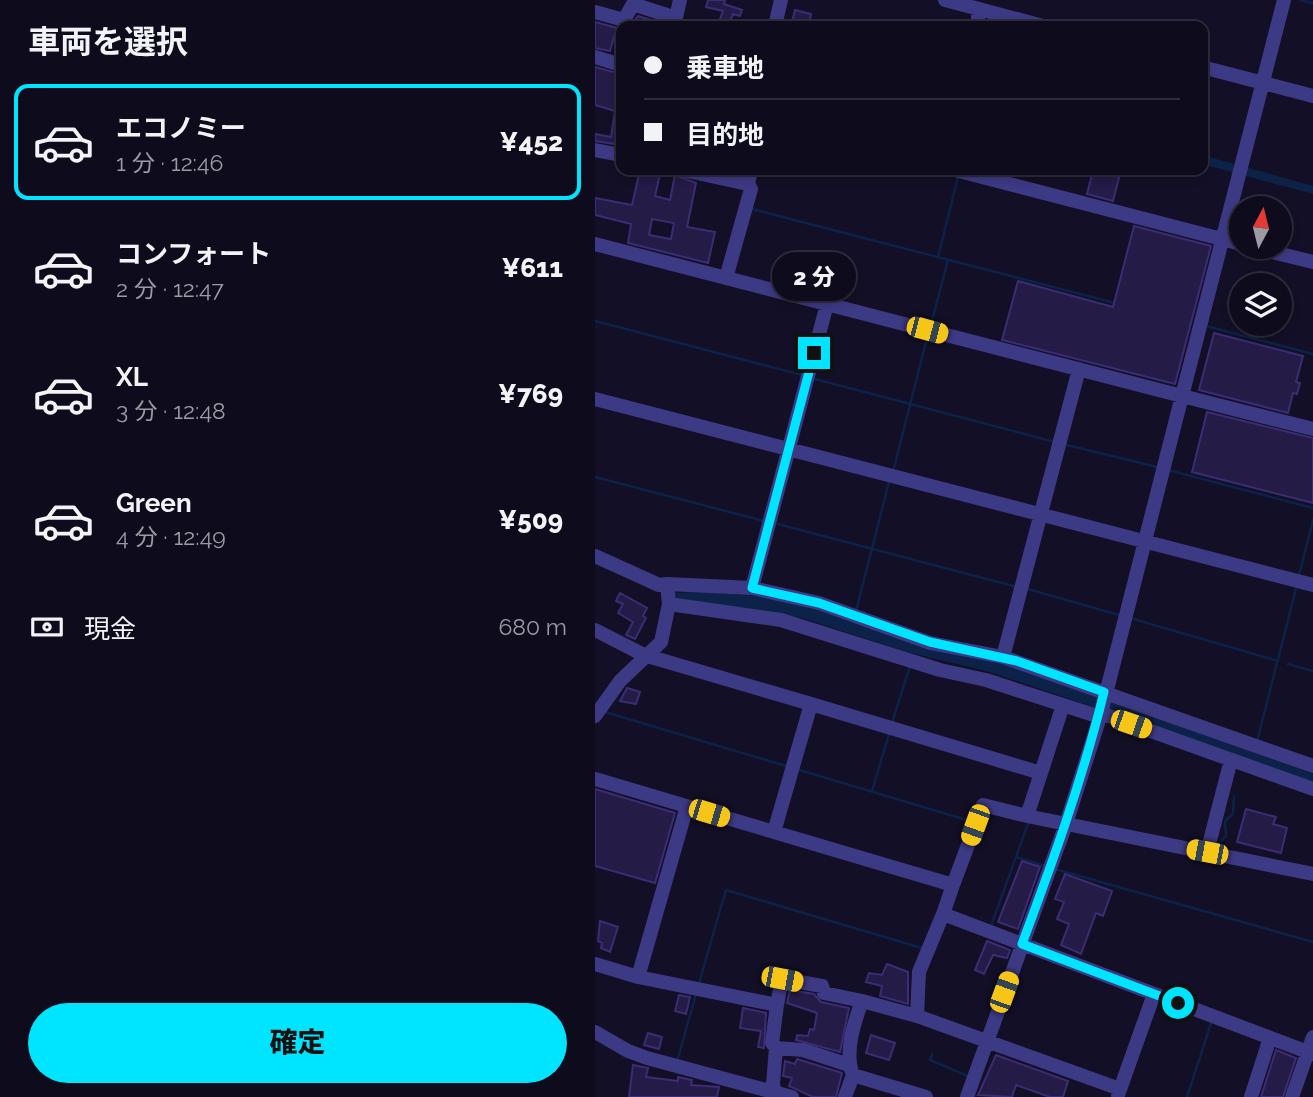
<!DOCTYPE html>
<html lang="ja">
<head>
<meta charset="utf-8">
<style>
  body { margin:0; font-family:Raleway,"Noto Sans JP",sans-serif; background:#171425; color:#f1f3f6; height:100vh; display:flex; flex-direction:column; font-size:26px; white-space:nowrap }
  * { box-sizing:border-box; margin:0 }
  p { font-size:23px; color:#9b9ba3 }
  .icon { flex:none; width:38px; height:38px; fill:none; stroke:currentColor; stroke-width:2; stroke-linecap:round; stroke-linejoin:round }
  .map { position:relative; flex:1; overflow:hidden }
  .side { display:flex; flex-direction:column; background:#0e0b1c; width:595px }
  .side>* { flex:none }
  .banner { position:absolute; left:21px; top:21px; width:592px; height:154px; border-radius:14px; box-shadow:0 4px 10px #0003,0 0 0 2px #2e2b3b; display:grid; align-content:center; height:154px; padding:0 28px; background:#0e0b1c }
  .needle { width:46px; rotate:7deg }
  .controls { position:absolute; left:634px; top:196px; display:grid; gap:14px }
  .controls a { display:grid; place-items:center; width:63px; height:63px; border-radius:50%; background:#0e0b1c; box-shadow:0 4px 10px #0003,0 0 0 2px #2e2b3b; font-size:35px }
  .end { position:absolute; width:32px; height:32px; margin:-16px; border:9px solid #00e5ff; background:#111; box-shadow:0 0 0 4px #111 }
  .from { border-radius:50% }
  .bubble { position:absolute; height:49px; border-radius:24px; background:#0e0b1c; box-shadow:0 4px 10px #0003,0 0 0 2px #2e2b3b; font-size:23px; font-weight:800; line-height:49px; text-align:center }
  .car { position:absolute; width:21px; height:42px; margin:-21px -10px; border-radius:9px; box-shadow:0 0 5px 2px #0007; background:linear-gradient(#f5c518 24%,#345 0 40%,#f5c518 0 76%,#345 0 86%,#f5c518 0) }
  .banner b { display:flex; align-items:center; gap:24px; height:66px; font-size:26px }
  .banner b+b { border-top:2px solid #2e2b3b }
  .banner i { width:18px; height:18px; background:#f1f3f6 }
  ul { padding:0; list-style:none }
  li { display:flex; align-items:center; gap:21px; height:116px; margin:0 14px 10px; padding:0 14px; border:4px solid transparent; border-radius:14px }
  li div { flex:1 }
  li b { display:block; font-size:26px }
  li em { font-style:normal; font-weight:800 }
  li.active { border-color:#00e5ff }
  li>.icon { width:63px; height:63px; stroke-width:1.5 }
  h2 { padding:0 28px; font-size:32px; line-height:84px }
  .pay { display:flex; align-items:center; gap:18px; height:77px; padding:0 28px; font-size:26px }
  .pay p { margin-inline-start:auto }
  .action { display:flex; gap:14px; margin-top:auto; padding:14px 28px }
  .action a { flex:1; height:80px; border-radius:42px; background:#00e5ff; color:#111; font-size:28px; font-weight:800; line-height:80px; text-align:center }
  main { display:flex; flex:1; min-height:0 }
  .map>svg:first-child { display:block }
  .water { fill:#0c2248 }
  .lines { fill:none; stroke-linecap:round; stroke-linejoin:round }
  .stream { stroke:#0c2248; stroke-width:2.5 }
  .building { fill:#241b47; stroke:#3b2d73; stroke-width:2; fill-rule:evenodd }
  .minor { stroke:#3d3a85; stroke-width:14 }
  .route { stroke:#00e5ff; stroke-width:9 }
</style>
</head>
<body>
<main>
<section class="side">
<h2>車両を選択</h2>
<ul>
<li class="active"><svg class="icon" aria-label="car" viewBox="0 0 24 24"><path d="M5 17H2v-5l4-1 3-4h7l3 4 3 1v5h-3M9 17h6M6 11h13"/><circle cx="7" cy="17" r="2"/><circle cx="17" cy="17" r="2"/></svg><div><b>エコノミー</b><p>1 分 · 12:46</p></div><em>¥452</em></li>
<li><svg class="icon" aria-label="car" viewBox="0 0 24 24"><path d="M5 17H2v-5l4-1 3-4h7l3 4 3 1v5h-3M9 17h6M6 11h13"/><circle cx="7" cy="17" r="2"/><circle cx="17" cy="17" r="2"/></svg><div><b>コンフォート</b><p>2 分 · 12:47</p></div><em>¥611</em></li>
<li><svg class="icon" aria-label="car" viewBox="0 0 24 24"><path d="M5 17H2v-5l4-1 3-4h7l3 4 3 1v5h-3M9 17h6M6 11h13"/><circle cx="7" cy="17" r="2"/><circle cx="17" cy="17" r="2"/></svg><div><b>XL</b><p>3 分 · 12:48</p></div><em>¥769</em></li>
<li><svg class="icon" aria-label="car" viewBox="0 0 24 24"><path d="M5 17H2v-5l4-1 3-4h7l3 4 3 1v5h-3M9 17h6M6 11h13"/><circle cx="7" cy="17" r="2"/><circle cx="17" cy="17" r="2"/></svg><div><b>Green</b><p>4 分 · 12:49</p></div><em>¥509</em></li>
</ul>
<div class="pay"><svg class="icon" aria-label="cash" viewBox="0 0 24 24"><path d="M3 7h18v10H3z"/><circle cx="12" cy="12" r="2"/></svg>現金<p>680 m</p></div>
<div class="action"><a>確定</a></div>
</section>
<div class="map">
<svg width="718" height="1097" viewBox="0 0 718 1097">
  <rect width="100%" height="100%" fill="#130f26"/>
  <!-- water -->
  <path class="water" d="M607,155L718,186V194L607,164Z
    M106,592L165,596L226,608L417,665L718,774V782L395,672L312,652L207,618L69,596V593Z"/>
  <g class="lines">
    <!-- stream -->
    <path class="stream" d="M705,0L718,3
      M157,209L520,303
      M343,257L363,177
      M0,321L207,375
      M336,324L353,260
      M611,326L718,354
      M216,378L460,442
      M468,444L562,467
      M299,468L333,334
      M573,470L718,508
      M0,477L169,521
      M179,523L422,587
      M704,575L718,520
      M433,589L524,615
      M261,611L294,482
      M535,618L683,661
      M693,664L718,671
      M10,712L191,766
      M297,723L315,666
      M662,741L701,589
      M201,769L375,821
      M277,791L294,734
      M626,841L631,836L630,821L638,814L639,796
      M421,857L450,866
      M460,869L718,942
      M396,926L434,821
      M104,983L131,890L330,949
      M337,1054L335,1060L373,1076
      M83,1058L101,994
      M592,1097L617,1020"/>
  </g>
  <!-- building -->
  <path class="building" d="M113,0H130L129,4L147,10L145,16L138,14L134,26L124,22L128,11L111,7Z
    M200,10L216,14L214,26H196Z
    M43,16L69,24L36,26Z
    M0,22L26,29V39L19,36L15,51L0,48Z
    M0,67L26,74V145L0,141V134L16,137L20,111L0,105Z
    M45,170H66L60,196L75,200L80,175L101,183L92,227L120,232L113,263L33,243L36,224L0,215V198L37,205ZM57,219L79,223L76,239L54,235Z
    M498,170H526L518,201L492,194Z
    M539,226L616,246L580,384L407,340L423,281L518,307Z
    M619,333L708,356L701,382L705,383L702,394L698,393L693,413L604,390Z
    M612,412L718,438V503L597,472Z
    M25,593L52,608L48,616L51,618L40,639L31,635L38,622L23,613L28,604L21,601Z
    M32,688L45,692L41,704L25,701Z
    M0,789L80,813L60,883L0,866Z
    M651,809L681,817L678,824L692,828L686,853L642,842Z
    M427,861L445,867L423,929L403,922Z
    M470,874L517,891L508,916L501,913L486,954L466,945L474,924L462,919L469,902L460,899Z
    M5,921L23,927L15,952L6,948L7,943L3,941Z
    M392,941L415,950L412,958L398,955L389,974L380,970Z
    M292,964L313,972V1004L285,996L287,986L271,982L274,973L287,975Z
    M195,990L219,994L226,1002L254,1008L245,1052L201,1040L202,1035L213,1036L215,1029L219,1030L222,1013L192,1003Z
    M84,995L95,997L91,1014L80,1011Z
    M148,1008L171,1013L169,1048L163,1047L166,1031L145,1028Z
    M53,1033L67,1037L64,1049L49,1045Z
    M276,1035L300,1043L294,1060L271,1053Z
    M681,1050L701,1058L688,1097H666Z
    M401,1055L473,1081L468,1097H455L421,1085L417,1097L383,1095Z
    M202,1059L247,1073L241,1097H218L194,1086L197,1078L188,1076L190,1061L200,1064Z
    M38,1065L53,1068L51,1077L83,1081V1077L97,1080L96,1085L124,1087L122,1097H34Z"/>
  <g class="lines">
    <!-- minor -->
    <path class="minor" d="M350,0L448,26
      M0,12L29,20L38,4L81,18
      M79,26L85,0
      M180,26L186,0
      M383,26V10
      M0,57L26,65
      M607,67L718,96
      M0,150L26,155
      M88,170L153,184L156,170
      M360,170L646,244
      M0,244L587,396L689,0
      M657,247L718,262
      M131,278L156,189L153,184
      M0,399L718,585
      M0,556L64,585L72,584
      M157,588L224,603L335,643L408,657L484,369
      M74,604L186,620L345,670L391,680L505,717L511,715L718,789
      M0,630L49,655L216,704
      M408,657L718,766
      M0,716L25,681L66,642L74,604L72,584L157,588L232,304
      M446,773L432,816L718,874
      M0,779L358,885L348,914L718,1054
      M179,832L216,704L446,773L468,705
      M612,852L636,760
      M358,885L388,805L432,816
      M0,964L43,977L92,806
      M43,977L182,1005L177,1043L181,1048L178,1084L181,1097
      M267,1001L322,1016L525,1089
      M182,1005L187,979L227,986L229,993L267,1001C259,1023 249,1053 258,1075L250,1097
      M322,1016L324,972L348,914
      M0,1032L33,1051L52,1058L197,1097
      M181,1048L208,1050L254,1065
      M258,1075L331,1097
      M523,1095L559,994
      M372,1097L471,824L505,717L587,396L718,429
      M656,1097L675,1038
      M697,1097L718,1037"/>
  </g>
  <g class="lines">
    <!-- route -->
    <path class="route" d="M219,353L157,588L224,603L335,642L422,661L509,692C488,778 458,861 427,944L583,1003"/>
  </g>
</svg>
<div class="controls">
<a><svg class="needle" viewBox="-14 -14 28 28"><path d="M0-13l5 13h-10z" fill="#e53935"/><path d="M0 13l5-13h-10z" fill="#9b9ba3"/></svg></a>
<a><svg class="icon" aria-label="layers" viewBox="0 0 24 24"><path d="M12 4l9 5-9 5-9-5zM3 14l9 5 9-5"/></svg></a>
</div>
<i class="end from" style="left:583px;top:1003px"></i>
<i class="end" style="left:219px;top:353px"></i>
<div class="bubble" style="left:177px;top:252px;width:84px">2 分</div>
<i class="car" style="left:332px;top:330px;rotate:105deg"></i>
<i class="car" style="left:536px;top:724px;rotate:109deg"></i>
<i class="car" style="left:114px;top:813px;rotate:107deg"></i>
<i class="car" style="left:380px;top:825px;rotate:200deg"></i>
<i class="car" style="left:612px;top:852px;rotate:281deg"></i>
<i class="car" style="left:187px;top:979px;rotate:101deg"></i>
<i class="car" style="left:409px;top:992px;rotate:20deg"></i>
<div class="banner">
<b><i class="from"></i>乗車地</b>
<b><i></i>目的地</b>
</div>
</div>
</main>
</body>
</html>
